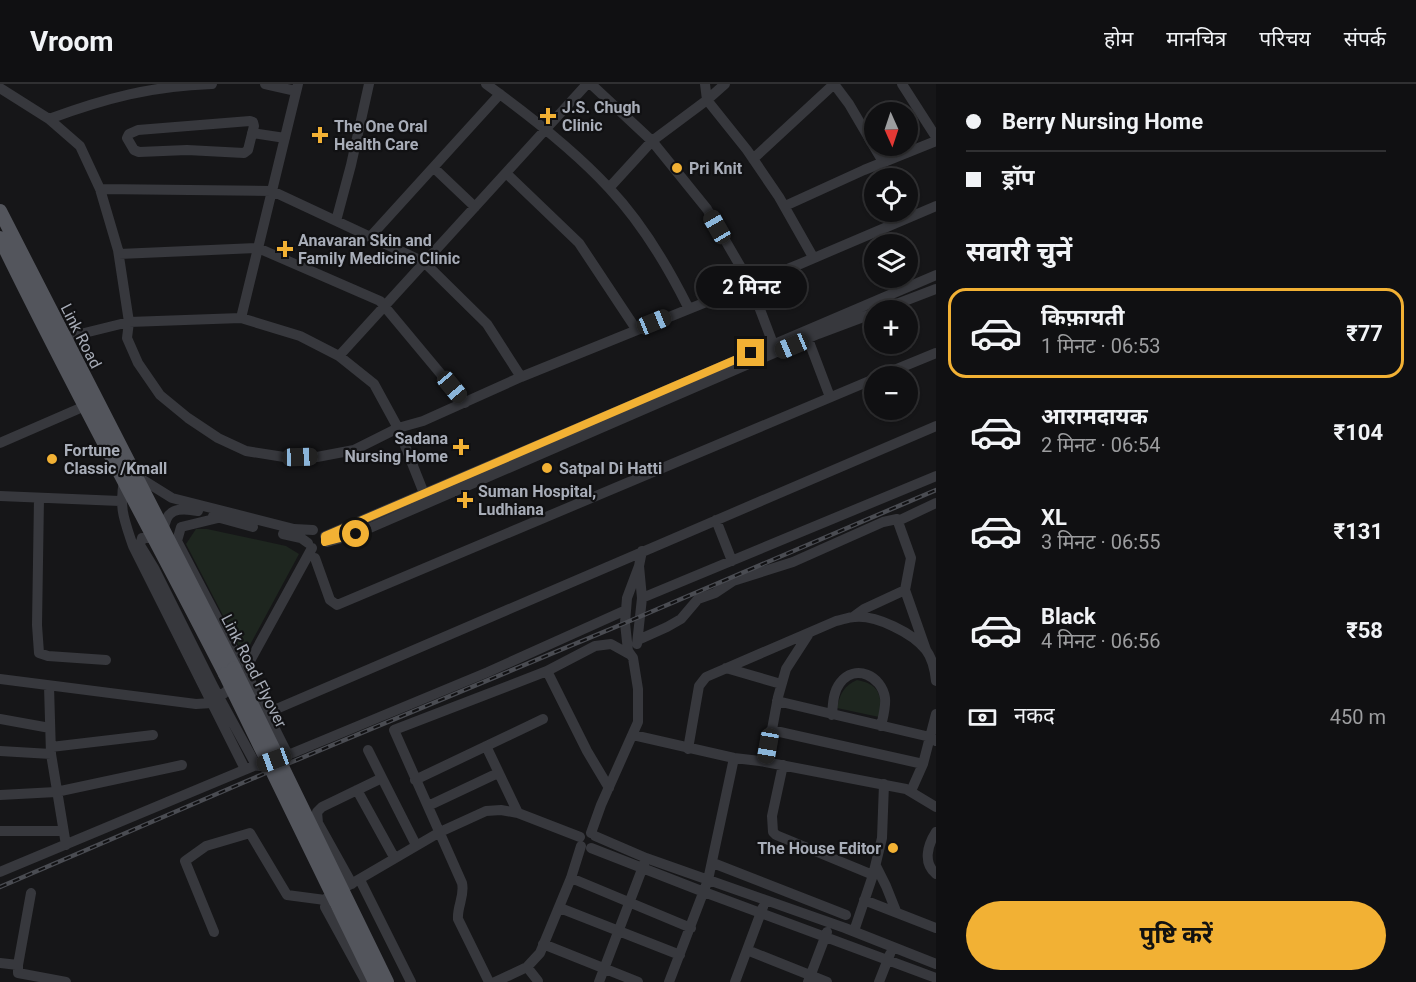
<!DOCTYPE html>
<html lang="hi">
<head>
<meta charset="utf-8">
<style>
  body { margin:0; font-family:Roboto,"Noto Sans Devanagari",sans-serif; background:#1e1e20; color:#f1f3f6; height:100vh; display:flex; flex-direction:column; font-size:22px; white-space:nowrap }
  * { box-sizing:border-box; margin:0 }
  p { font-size:20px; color:#9c9d9f }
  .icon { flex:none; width:33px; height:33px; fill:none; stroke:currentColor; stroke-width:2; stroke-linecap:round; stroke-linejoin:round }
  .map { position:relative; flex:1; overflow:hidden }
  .drawer { display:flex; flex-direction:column; background:#101012; width:480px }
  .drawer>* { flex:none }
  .hud { display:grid; align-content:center; height:132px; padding:0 30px; background:#101012 }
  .needle { width:39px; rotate:177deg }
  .fabs { position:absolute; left:864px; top:18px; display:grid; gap:12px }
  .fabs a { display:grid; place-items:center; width:54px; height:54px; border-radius:50%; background:#101012; box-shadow:0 2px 4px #0004,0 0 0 2px #303032; font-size:30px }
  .end { position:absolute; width:27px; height:27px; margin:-14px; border:8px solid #f2b134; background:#111; box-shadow:0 0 0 3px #111 }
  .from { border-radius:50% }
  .bubble { position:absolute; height:42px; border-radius:21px; background:#101012; box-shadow:0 2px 4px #0004,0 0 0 2px #303032; font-size:20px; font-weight:700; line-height:42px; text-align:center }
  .car { position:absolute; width:18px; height:36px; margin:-18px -9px; border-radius:8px; box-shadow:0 0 4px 2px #0007; background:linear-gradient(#222 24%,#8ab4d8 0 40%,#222 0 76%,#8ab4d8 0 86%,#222 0) }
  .hud b { display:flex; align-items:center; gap:21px; height:57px; font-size:22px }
  .hud b+b { border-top:2px solid #303032 }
  .hud i { width:15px; height:15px; background:#f1f3f6 }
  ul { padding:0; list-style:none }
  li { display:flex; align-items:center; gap:18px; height:90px; margin:0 12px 9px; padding:0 18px; border:3px solid transparent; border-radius:18px }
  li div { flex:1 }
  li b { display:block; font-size:22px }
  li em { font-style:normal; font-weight:700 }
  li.on { border-color:#f2b134 }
  li>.icon { width:54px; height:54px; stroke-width:1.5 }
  h2 { padding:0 30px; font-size:27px; line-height:72px }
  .pay { display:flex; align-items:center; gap:15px; height:66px; padding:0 30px; font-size:22px }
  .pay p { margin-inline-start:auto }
  .action { display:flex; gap:12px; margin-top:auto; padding:12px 30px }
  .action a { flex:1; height:69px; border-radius:36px; background:#f2b134; color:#111; font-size:24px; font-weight:700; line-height:69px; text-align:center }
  header { display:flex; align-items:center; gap:36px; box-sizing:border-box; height:84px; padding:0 30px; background:#101012; border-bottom:2px solid #303032 }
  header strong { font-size:28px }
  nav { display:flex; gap:33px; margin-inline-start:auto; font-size:21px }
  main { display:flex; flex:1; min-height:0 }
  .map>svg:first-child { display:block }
  .green { fill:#1e261f }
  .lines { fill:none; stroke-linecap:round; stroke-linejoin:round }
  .minor { stroke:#37383d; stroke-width:10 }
  .major { stroke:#53555c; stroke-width:14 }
  .rail-casing { stroke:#4a4c52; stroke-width:4.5 }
  .rail { stroke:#111113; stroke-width:2; stroke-dasharray:7; stroke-linecap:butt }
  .major-bridge { stroke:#53555c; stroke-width:14 }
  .route { stroke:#f2b134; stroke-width:8 }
  .poi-dot { fill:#f2b134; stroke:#111113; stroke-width:2 }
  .labels { text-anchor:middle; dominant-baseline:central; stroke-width:4.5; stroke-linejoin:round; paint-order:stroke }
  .poi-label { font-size:16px; font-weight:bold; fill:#a8adb8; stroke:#111113; text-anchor:start }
  .street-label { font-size:16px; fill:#a8adb8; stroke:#111113 }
</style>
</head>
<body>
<header>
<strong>Vroom</strong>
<nav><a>होम</a><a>मानचित्र</a><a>परिचय</a><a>संपर्क</a></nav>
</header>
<main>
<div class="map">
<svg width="936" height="898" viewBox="0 0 936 898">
  <rect width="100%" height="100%" fill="#161618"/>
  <!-- green -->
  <path class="green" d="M196,445H207L286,462L299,470L244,572L186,460Z
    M857,596C880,600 883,613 879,633L837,624C840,609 844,602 857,596Z"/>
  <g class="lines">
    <!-- minor -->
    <path class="minor" d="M265,0L296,7
      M486,0C529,31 573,65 609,104C642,139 667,181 688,223
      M591,0L652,57L707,125L750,199L775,265
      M705,0L707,16L747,66L779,113L813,173
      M834,0L849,20L883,78
      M902,0L936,53
      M0,4L49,35L80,62L100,105L118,166L129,238L127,254L138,279L160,311L188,334L218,354L246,367L284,373H317L354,366L398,344L423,337L521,293L800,180L936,122
      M49,35C106,14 152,2 212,0
      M250,37L253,38L254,42L248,66L244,69L187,66L139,68L134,66L127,54L129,50L138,46Z
      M252,49L285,54
      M753,75L834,0
      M434,84L475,123
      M506,89L579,159L636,245
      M609,104L652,57L707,16L725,0
      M100,105L272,107L424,178L487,240L521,293
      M785,122L864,86L936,57
      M336,137L351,81L369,0
      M370,153L500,10
      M119,170L258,164L380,217L465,319
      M881,226L936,205
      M241,234L298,0
      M64,254L129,238L241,234L300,252L339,272L374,300L398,344L427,417
      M808,255L830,313
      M339,272L587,0
      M880,292L936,269
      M0,359L85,322
      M135,391L172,414L294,445L313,446
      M124,396C119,425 124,435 133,462L245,685
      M0,412L120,417
      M39,414L37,541L39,569L48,572L106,576
      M213,432L253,443
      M218,434L181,443L177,457L267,629L936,342
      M716,436L732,477
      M898,437L936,419
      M164,447C165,425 178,423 198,427
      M283,450L301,454L308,459
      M325,452L936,191
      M155,454H142L140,461L154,484L214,604L256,681
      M327,458L356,450L818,250L874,229
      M315,474L330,516L337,521L874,295
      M642,514L936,392
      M853,533L864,525L905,506
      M638,556L667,543L681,535L698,515L715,509L733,497L793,478L883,438L897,435L911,474L905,506L926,566
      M637,560L642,514L639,482
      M726,584L781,600
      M547,587L587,667L609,704
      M0,595L196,620L212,619L239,597L312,464
      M49,602L51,670L66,761
      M777,617L930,653L936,657
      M267,629L288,671L488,588L626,526
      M832,631C833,620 833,608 840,599C855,579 882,592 885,614C886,623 883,633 881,642
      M0,635L50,644
      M771,646L923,680
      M633,651L734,674L760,677L906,705L936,723
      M486,662L518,729
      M51,663L153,651
      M688,665L699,602L706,593L836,537C842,536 848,533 855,533C876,531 913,549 926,566C932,574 935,587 936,597
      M0,667L51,670
      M766,678L778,613L786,585L808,551
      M783,681L772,732L773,748L776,751L873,791
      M382,694L416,761
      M415,696L543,635
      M357,706L394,773
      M911,707L923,680L936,630
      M0,711L56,708L182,681
      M428,722L498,689
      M0,747H62
      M936,748C927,762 923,779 936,790
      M591,749L601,721L638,638V605L633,574L628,567L625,539L627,514L639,482L642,467
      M595,752L646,774L845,844L936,880
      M591,764L704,808L936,894
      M713,779L846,831
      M876,782L886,802L896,827
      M0,788L256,681L259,682L274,676
      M571,794L691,844
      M360,796L411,898
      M352,800L318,739L317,728L322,723L382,694L368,666
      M864,816L936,844
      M560,824L680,871
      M854,847L873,791L882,754L884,700
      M214,848L185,777L206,762L250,749L287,811L325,816
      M543,860L638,898
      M747,866L827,898
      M0,879L18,881V889L66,898
      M18,881L31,809
      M527,883L538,897
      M366,898L325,823L327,814L440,748L486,727L501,726L518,729L580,753
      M489,898L458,835C457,822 465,812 462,799L394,646L547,587L595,562L611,560L629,570
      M495,898L527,883L540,869L571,794L581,762
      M599,898L644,780
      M669,898L708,796L734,674
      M735,898L763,823
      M808,898L827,848
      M879,898L890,870"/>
    <!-- major -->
    <path class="major" d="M0,127L234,584
      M0,154C71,301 150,444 225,590"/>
    <!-- rail casing -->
    <g class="rail-casing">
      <path id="rail" d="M0,803L275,685L625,539L936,406"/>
    </g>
    <!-- rail -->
    <use href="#rail" class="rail"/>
    <!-- major-bridge -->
    <path class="major-bridge" d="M234,584L387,898
      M225,590L375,898"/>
  </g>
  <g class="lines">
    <!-- route -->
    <path class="route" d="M356,450L325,458V452L751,269"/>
  </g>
  <!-- markers -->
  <g class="poi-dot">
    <path d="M545 23h6v6h6v6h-6v6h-6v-6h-6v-6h6z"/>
    <path d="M317 42h6v6h6v6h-6v6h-6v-6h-6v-6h6z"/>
    <circle cx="677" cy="84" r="6"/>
    <path d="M282 156h6v6h6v6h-6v6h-6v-6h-6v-6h6z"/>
    <path d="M458 354h6v6h6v6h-6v6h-6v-6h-6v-6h6z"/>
    <circle cx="52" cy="375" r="6"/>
    <circle cx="547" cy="384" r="6"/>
    <path d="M462 407h6v6h6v6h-6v6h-6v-6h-6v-6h6z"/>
    <circle cx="893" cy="764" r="6"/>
  </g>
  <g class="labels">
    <!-- poi labels -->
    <g class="poi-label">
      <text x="562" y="23">J.S. Chugh<tspan x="562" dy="18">Clinic</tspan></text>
      <text x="334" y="42">The One Oral<tspan x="334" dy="18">Health Care</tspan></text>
      <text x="689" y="84">Pri Knit</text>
      <text x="298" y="156">Anavaran Skin and<tspan x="298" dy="18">Family Medicine Clinic</tspan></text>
      <text x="448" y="354" text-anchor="end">Sadana<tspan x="448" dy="18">Nursing Home</tspan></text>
      <text x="64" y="366">Fortune<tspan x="64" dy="18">Classic /Kmall</tspan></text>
      <text x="559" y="384">Satpal Di Hatti</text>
      <text x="478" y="407">Suman Hospital,<tspan x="478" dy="18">Ludhiana</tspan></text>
      <text x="881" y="764" text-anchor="end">The House Editor</text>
    </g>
    <!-- street labels -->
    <g class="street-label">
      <text transform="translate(81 252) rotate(63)">Link Road</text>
      <text transform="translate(254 587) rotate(63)">Link Road Flyover</text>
    </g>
  </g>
</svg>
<div class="fabs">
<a><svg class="needle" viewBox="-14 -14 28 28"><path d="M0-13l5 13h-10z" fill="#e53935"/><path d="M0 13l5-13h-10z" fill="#9c9d9f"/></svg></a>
<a><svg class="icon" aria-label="locate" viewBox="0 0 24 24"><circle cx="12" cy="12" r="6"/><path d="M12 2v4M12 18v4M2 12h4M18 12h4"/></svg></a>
<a><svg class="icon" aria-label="layers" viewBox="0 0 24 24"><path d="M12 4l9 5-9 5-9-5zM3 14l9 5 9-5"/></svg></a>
<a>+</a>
<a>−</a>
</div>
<i class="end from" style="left:356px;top:450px"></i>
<i class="end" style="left:751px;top:269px"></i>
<div class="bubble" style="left:696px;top:182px;width:111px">2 मिनट</div>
<i class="car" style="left:717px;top:143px;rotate:330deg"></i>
<i class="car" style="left:654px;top:238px;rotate:68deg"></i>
<i class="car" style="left:792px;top:262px;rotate:247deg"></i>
<i class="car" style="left:452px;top:303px;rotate:140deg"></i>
<i class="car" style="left:300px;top:373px;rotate:88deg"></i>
<i class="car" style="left:768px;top:662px;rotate:190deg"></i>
<i class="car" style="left:274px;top:676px;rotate:250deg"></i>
</div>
<section class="drawer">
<div class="hud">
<b><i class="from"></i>Berry Nursing Home</b>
<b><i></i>ड्रॉप</b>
</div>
<h2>सवारी चुनें</h2>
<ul>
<li class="on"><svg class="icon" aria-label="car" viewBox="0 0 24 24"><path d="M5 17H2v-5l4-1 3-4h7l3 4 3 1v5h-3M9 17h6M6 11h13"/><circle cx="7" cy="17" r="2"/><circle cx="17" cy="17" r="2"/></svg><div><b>किफ़ायती</b><p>1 मिनट · 06:53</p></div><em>₹77</em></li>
<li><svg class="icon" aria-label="car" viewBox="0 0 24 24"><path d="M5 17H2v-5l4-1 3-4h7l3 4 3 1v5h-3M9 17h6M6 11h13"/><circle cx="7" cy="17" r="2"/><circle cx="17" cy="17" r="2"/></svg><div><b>आरामदायक</b><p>2 मिनट · 06:54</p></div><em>₹104</em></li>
<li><svg class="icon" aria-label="car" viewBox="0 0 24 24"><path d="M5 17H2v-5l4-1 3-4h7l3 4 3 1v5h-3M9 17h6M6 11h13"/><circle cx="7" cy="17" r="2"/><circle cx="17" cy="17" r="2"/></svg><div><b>XL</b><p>3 मिनट · 06:55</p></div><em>₹131</em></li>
<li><svg class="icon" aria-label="car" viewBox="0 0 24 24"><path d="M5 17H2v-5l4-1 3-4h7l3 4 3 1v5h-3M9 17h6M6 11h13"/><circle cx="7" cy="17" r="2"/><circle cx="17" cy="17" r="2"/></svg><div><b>Black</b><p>4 मिनट · 06:56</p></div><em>₹58</em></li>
</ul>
<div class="pay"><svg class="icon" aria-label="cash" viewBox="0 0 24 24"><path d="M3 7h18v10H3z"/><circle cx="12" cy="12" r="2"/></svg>नकद<p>450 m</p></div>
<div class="action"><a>पुष्टि करें</a></div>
</section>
</main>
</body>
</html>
